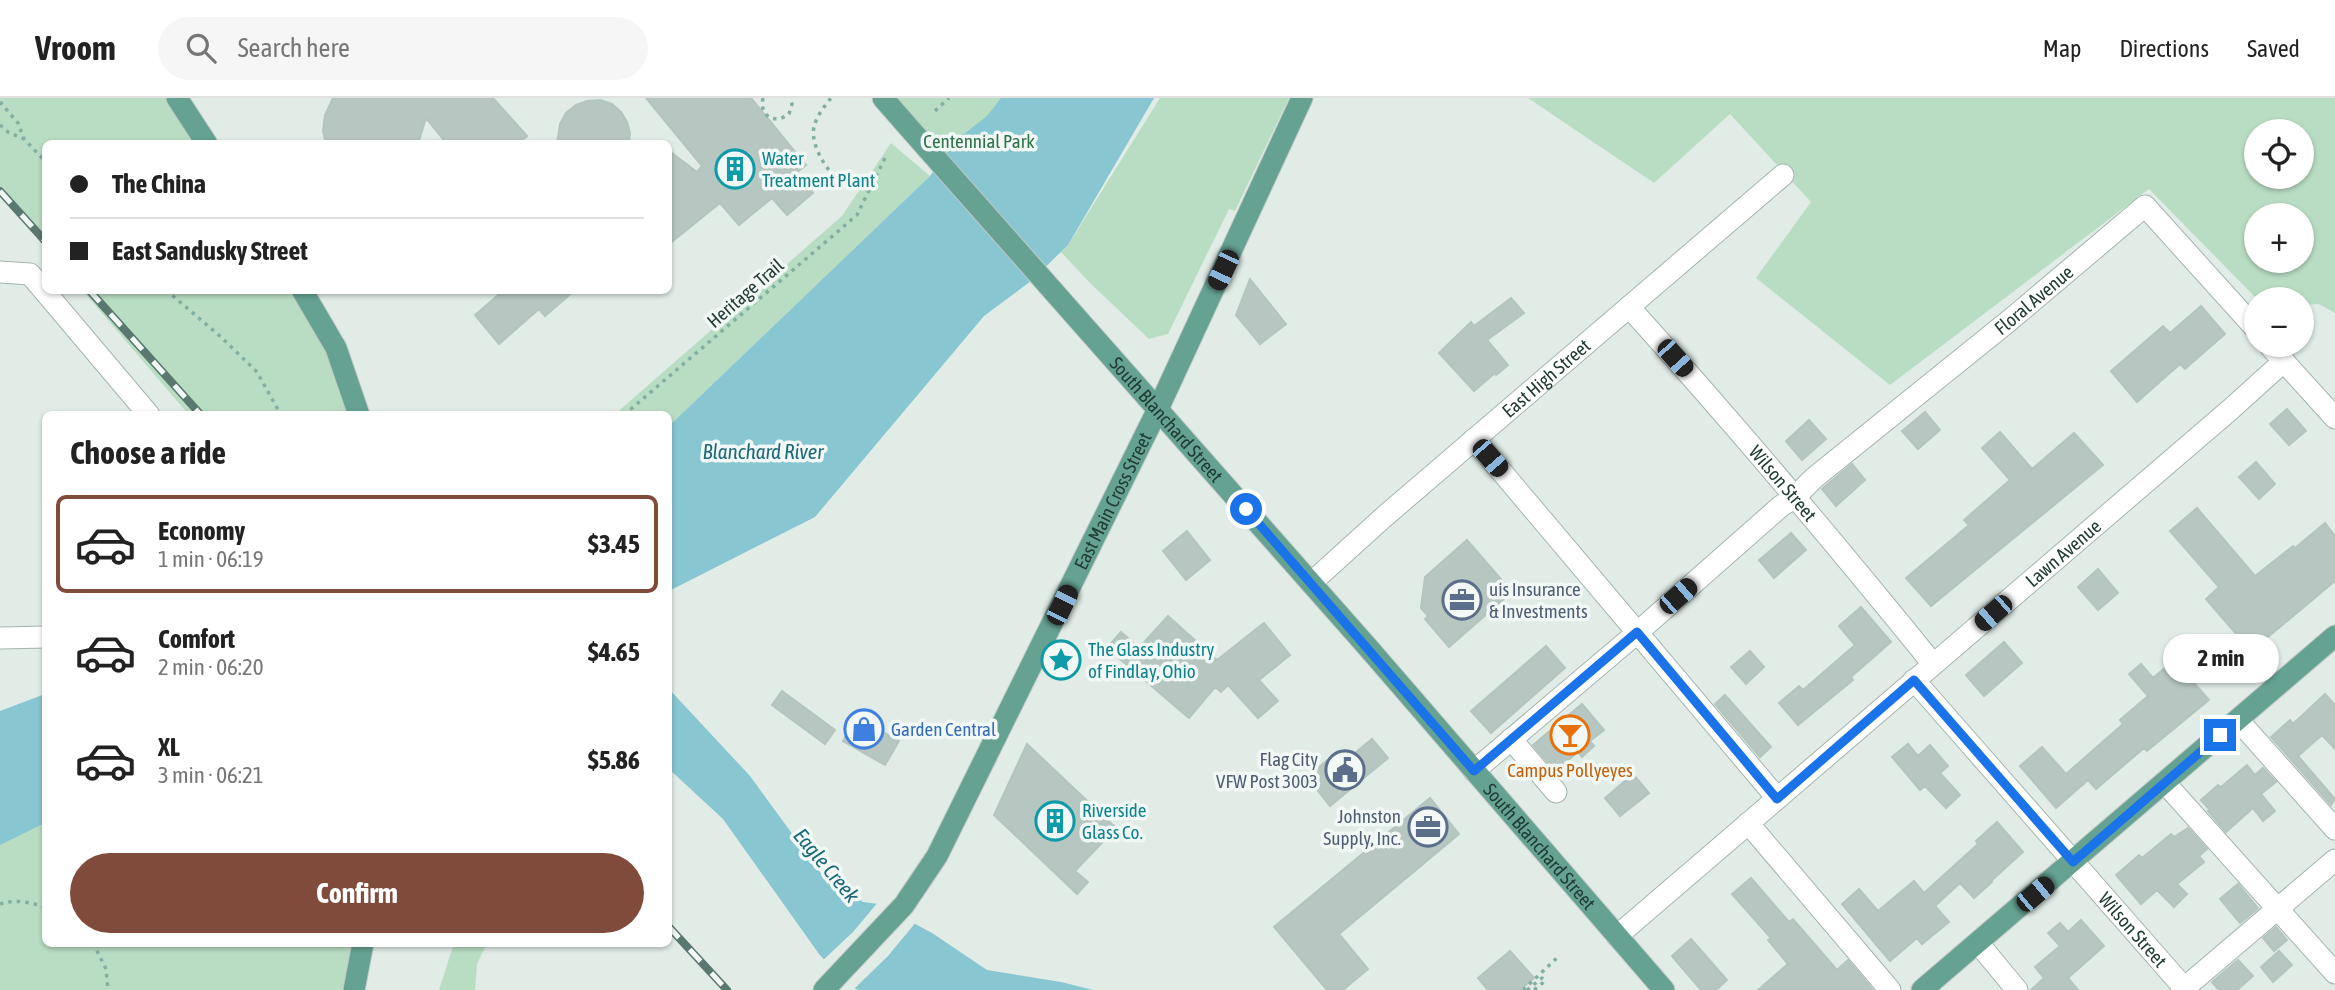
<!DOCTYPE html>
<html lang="en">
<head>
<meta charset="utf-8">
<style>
  body { margin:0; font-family:"Asap Condensed",sans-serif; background:#f6f6f6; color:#222; height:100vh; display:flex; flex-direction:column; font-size:26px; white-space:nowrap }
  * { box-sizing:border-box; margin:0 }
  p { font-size:23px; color:#767676 }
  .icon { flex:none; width:38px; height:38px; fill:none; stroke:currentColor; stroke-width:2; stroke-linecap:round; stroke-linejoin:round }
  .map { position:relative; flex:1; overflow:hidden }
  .drawer { position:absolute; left:42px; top:313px; width:630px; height:536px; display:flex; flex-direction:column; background:#fff; border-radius:10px; box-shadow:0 2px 5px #0004 }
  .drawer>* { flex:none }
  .banner { position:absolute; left:42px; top:42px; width:630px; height:154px; border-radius:10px; box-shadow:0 2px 5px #0004; display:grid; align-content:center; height:154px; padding:0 28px; background:#fff }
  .tools { position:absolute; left:2244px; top:21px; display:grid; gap:14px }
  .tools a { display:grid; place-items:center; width:70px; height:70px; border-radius:50%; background:#fff; box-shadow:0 2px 5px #0004; font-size:35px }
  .end { position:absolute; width:32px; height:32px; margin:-16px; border:9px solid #1a73e8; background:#fff; box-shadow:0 0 0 4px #fff }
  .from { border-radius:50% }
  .bubble { position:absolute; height:49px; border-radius:24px; background:#fff; box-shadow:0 2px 5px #0004; font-size:23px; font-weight:700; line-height:49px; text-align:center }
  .car { position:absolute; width:21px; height:42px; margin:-21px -10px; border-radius:9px; box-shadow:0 0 5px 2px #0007; background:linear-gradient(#222 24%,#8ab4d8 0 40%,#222 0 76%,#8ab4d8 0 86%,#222 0) }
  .banner b { display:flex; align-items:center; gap:24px; height:66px; font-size:26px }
  .banner b+b { border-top:2px solid #e0e0e0 }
  .banner i { width:18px; height:18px; background:#222 }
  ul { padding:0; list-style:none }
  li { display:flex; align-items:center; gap:21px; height:98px; margin:0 14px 10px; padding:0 14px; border:4px solid transparent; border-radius:10px }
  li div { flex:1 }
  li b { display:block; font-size:26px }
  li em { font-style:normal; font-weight:700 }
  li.active { border-color:#804b3a }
  li>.icon { width:63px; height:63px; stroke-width:1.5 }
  h2 { padding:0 28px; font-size:32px; line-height:84px }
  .primary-button { display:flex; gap:14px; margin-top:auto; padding:14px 28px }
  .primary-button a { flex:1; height:80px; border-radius:42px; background:#804b3a; color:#fff; font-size:28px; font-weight:700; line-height:80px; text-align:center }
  header { display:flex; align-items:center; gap:42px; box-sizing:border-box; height:98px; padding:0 35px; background:#fff; border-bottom:2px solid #e0e0e0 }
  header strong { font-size:33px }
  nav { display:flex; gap:38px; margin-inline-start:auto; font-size:24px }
  .search { width:490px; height:63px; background:#f6f6f6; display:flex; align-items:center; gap:18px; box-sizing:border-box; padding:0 24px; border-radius:38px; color:#767676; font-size:26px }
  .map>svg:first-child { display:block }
  .green { fill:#b9ddc3; fill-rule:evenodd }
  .water { fill:#88c6d1 }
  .pier { fill:#e1ece7 }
  .building { fill:#b6c6c0; stroke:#b3c5be; stroke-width:2 }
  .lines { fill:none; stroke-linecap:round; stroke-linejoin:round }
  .minor-casing { stroke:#a4b4ae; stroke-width:23 }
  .major-casing { stroke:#c1c8c6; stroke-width:23 }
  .path { stroke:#81afa1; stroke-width:3.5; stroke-dasharray:3.5 5; stroke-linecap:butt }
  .minor { stroke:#fff; stroke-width:21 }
  .major { stroke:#65a292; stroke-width:21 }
  .rail-casing { stroke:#5b7870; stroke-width:8 }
  .rail { stroke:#f1f8f5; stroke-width:5; stroke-dasharray:16; stroke-linecap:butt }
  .major-bridge-casing { stroke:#c1c8c6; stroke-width:23; stroke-linecap:butt }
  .major-bridge { stroke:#65a292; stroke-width:21 }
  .route { stroke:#1a73e8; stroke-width:9 }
  .labels { text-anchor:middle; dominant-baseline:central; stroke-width:7; stroke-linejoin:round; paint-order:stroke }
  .park-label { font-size:19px; fill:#2b7347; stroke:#f1f8f5 }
  .culture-label { font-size:19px; fill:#0d838f; stroke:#f1f8f5; text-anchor:start }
  .street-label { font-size:19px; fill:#213c35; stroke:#f1f8f5 }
  .service-label { font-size:19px; fill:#4e5e75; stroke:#f1f8f5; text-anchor:end }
  .shop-label { font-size:19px; fill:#366cbe; stroke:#f1f8f5; text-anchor:start }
  .food-label { font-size:19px; fill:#c56008; stroke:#f1f8f5 }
  .water-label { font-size:21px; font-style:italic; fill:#1b6979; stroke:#f1f8f5 }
</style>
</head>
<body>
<header>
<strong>Vroom</strong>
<div class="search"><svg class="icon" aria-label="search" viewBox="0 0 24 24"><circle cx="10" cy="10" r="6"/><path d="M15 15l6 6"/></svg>Search here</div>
<nav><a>Map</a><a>Directions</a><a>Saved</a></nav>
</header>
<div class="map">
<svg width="2335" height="892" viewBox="0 0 2335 892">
  <rect width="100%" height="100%" fill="#e1ece7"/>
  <!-- green -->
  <path class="green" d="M0,0H177L207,45L46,46L45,149L0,95Z
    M883,0H1073L974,103Z
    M1160,0H1289L1235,113L1229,111L1168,236L1149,241L1090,185L1061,154L1068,147Z
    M1528,0H2335V215L2319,206L2301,207V201H2257L2149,91L1890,287L1756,180L1811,104L1730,16L1654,85ZM2256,33H2301V79H2256ZM2256,117H2301V163H2256Z
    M891,45L930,78L669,328L668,317H614L842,118Z
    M83,193H302L359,317H189Z
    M45,664L46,845H363L354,892H0V682Z
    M454,845H487L477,866L475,892H439Z"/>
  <!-- water -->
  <path class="water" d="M1001,0H1154L1068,147L1031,183L984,218L815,419L669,493V328L930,78L955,43L987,18Z
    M669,591L750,678L823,778L863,804L878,806L932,835L987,872L1061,884L1093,892H859L847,888L819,856L723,721L669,671Z
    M45,596V725L0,747V613Z"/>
  <!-- pier -->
  <path class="pier" d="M879,803L917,823L888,858L853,892H847L821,864L853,834Z"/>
  <!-- building -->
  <path class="building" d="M333,0H493L527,38L518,46H447L426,20L418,46H326L323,33L325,17Z
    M646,0H751L806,67L796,75L813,95L787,117L772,100L739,127L720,105L668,147V52L697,74L702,68Z
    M600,2L612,6L621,14L627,24L630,35L629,46H557L560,26L566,15L576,7L587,3Z
    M1250,181L1286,226L1260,246L1236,217Z
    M504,192H575L545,218L539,211L499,246L475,217Z
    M1511,200L1524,215L1487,242L1508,267L1496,277L1495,275L1474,293L1439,255L1471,224L1474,228Z
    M2201,208L2225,236L2185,271L2180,266L2137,304L2111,273L2163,228L2170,235Z
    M2287,311L2306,333L2289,347L2270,326Z
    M1925,314L1940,332L1918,351L1902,333Z
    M1809,322L1826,341L1802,362L1786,343Z
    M2000,334L2032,371L2074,335L2103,367L1931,508L1906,480L1969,427L1964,422L2010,382L1982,350Z
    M2256,364L2275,386L2259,401L2239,379Z
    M1852,366L1865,382L1836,408L1822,391Z
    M2197,410L2255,478L2293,448L2295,450L2325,425L2335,438V483L2251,553L2206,501L2219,489L2170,433Z
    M1187,433L1210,462L1186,482L1163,453Z
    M1791,435L1806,452L1774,480L1759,462Z
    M1467,442L1512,494L1449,549L1425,521L1428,518L1421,510L1425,479Z
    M2098,471L2118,495L2098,512L2078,489Z
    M1861,509L1891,544L1851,579L1853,582L1798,627L1779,605L1799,588L1803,592L1855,547L1839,528Z
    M1168,518L1217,562L1264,525L1290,557L1259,582L1278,603L1258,620L1228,587L1221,594L1215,589L1189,620L1107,550L1121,534L1139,550Z
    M2004,544L2022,565L1984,598L1966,577Z
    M1546,548L1565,570L1491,635L1471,613Z
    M1750,553L1764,569L1746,586L1731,569Z
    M2174,562L2209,602L2147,653L2144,650L2096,691L2088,682L2056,710L2020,668L2042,649L2066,676L2123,626L2120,622L2148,598L2129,576L2141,566L2153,580Z
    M782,593L835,632L825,646L772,607Z
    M2325,596L2335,607V651L2322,637L2298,658L2335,701L2331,707L2271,639L2290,622L2293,626Z
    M1725,597L1771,649L1760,659L1715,606Z
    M1582,606L1604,632L1590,643L1594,648L1582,659L1578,654L1555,673L1533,647Z
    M856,619L899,643L885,667L843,643Z
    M1372,641L1388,660L1330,708L1307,679L1336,655L1344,664Z
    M1027,646L1116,730L1075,773L1088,784L1077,796L994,717Z
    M1908,646L1918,658L1930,647L1948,668L1940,675L1960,697L1946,710L1925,688L1920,692L1892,659Z
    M2247,667L2255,677L2263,670L2276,684L2261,696L2275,713L2263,723L2253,710L2226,734L2208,713L2210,712L2201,702L2218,687L2221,689Z
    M1633,676L1649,695L1620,718L1605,700Z
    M1430,700L1459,736L1339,836L1368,871L1343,892H1327L1274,829Z
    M1997,724L2023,754L1991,783L1992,784L1974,800L1960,785L1935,808L1949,824L1922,846L1917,840L1890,863L1842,806L1859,791L1878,813L1914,783L1924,795L1978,746L1976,743Z
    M2188,730L2207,751L2199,758L2204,764L2177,786L2187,796L2174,809L2157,792L2141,806L2116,777L2139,757L2142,760L2171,736L2174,739Z
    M1751,780L1789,824L1793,821L1837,872L1848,862L1873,892H1758L1788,866L1768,842L1771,840L1732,796Z
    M2238,786L2258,810L2240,825L2220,801Z
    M2081,822L2104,848L2068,880L2078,892H2031L2044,880L2035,869L2060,848L2048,835L2060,825L2068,834Z
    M2276,829L2287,842L2274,853L2263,840Z
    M1691,841L1727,882L1716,892H1701L1672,858Z
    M1510,853L1534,880L1520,892H1488L1478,880Z
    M2279,853L2292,867L2273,884L2261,869Z
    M2238,862L2253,878L2237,892H2219L2212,884Z"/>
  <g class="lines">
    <!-- minor casing -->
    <g class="minor-casing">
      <g id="minor">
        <path d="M0,174L30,176L149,317"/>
        <path id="s1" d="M1629,209C1734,325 1835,445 1933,566"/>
        <path d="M2269,247L2335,320"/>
        <path d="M1474,341L1777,700"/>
        <path id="s2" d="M1311,485L1385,418L1783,77"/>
        <path d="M0,540L46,539"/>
        <path id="s3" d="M1914,582L2186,892"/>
        <path d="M2238,622L2335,731"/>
        <path d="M1511,641L1556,694"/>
        <path id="s4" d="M1474,673L1638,534L1781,408L1794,400L1814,380L2010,222L2145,108L2256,231"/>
        <path d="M2165,685L2335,875"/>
        <path d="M1748,725L1890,892"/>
        <path id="s5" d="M1617,838L2231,311L2284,263"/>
        <path d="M1978,845L2017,892"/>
        <path d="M2182,892L2335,762"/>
      </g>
    </g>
    <!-- major casing -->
    <g class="major-casing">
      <g id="major">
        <path d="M177,0L207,46"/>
        <path d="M883,0L903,23"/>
        <path d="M302,192L336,250L359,317"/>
        <path id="s6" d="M1054,194L1371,553L1664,892"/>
        <path d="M354,892L363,845"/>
        <path id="s7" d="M824,892L904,807L937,758L1158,311L1302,0"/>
        <path d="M1922,892L2335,538"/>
      </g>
    </g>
    <!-- path -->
    <path class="path" d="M763,0C759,18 774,27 789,16L792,6L790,0
      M0,4L18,25L24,41L46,64
      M935,13L949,0
      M0,27L8,34L24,41
      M872,86L886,58
      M166,192L221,239L257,274L281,317
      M624,317L857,117L872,86C867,87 860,90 855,89C834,88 809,49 814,29C816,19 825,7 831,0
      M0,806C14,801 32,804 46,810
      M93,845L106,871L108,892
      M1523,892L1559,858
      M1527,892L1542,880L1545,883L1534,892"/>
    <!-- minor -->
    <use href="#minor" class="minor"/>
    <!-- major -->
    <use href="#major" class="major"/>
    <!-- rail casing -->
    <g class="rail-casing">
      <path id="rail" d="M0,93L46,144
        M89,192L201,317
        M668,828L727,892"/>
    </g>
    <!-- rail -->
    <use href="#rail" class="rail"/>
    <!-- major-bridge casing -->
    <g class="major-bridge-casing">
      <path id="major-bridge" d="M903,23L1054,194"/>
    </g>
    <!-- major-bridge -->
    <use href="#major-bridge" class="major-bridge"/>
  </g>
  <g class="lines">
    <!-- route -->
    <path class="route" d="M1246,411L1474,673L1637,534L1777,701L1914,582L2073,764L2220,637"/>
  </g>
  <!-- icons -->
  <defs>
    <g id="building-ring" transform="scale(2.0125)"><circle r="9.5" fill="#f1f8f5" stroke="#0f9aa8" stroke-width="1.5"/><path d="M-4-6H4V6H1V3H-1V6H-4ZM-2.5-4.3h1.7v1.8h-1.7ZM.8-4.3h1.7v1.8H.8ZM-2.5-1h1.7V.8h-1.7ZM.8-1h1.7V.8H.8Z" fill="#0f9aa8"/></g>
    <g id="office-ring" transform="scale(2.0125)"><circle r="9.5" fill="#f1f8f5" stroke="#5c6f8a" stroke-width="1.5"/><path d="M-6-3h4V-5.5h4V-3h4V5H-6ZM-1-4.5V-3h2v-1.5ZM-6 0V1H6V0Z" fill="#5c6f8a"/></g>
    <g id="sight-ring" transform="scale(2.0125)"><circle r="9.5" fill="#f1f8f5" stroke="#0f9aa8" stroke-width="1.5"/><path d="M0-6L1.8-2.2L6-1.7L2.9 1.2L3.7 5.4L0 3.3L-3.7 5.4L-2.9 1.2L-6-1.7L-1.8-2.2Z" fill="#0f9aa8"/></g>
    <g id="shop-ring" transform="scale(2.0125)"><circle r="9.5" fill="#f1f8f5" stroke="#3f7fe0" stroke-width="1.5"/><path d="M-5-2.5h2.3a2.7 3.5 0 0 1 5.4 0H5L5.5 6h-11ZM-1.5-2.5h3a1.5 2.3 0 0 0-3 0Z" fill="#3f7fe0"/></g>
    <g id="bar-ring" transform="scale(2.0125)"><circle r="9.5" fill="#f1f8f5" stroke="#e8710a" stroke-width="1.5"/><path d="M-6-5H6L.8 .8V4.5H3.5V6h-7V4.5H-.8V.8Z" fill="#e8710a"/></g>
    <g id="civic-ring" transform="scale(2.0125)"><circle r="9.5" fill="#f1f8f5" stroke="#5c6f8a" stroke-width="1.5"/><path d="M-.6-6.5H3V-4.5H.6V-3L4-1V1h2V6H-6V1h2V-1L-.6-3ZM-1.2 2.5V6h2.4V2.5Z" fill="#5c6f8a"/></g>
  </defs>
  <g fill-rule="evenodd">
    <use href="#building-ring" x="735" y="71"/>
    <use href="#office-ring" x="1462" y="502"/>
    <use href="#sight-ring" x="1061" y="562"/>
    <use href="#shop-ring" x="864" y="631"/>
    <use href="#bar-ring" x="1570" y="637"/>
    <use href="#civic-ring" x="1345" y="672"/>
    <use href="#building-ring" x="1055" y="723"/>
    <use href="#office-ring" x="1428" y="729"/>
  </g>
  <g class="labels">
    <!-- park labels -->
    <g class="park-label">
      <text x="979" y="43">Centennial Park</text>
    </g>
    <!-- culture labels -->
    <g class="culture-label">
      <text x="762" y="60">Water<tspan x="762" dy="22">Treatment Plant</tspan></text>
      <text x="1088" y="551">The Glass Industry<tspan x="1088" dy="22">of Findlay, Ohio</tspan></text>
      <text x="1082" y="712">Riverside<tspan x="1082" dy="22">Glass Co.</tspan></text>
    </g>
    <!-- street labels -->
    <g class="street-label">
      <text transform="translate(745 195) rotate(-41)">Heritage Trail</text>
      <text stroke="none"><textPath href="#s4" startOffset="732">Floral Avenue</textPath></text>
      <text stroke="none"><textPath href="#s2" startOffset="312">East High Street</textPath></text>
      <text stroke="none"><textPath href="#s6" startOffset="170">South Blanchard Street</textPath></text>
      <text stroke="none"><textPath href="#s1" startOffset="234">Wilson Street</textPath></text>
      <text stroke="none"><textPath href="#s7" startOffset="572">East Main Cross Street</textPath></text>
      <text stroke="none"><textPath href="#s5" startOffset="588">Lawn Avenue</textPath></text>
      <text stroke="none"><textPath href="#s6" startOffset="737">South Blanchard Street</textPath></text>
      <text stroke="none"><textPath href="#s3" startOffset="332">Wilson Street</textPath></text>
    </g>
    <!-- service labels -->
    <g class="service-label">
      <text x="1489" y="491" text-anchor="start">uis Insurance<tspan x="1489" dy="22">&amp; Investments</tspan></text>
      <text x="1318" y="661">Flag City<tspan x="1318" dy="22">VFW Post 3003</tspan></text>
      <text x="1401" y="718">Johnston<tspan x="1401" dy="22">Supply, Inc.</tspan></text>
    </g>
    <!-- shop labels -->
    <g class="shop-label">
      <text x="891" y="631">Garden Central</text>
    </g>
    <!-- food labels -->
    <g class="food-label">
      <text x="1570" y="672">Campus Pollyeyes</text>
    </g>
    <!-- water labels -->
    <g class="water-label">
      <text x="763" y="353">Blanchard River</text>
      <text transform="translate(827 767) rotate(50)">Eagle Creek</text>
    </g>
  </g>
</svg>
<div class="tools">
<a><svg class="icon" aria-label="locate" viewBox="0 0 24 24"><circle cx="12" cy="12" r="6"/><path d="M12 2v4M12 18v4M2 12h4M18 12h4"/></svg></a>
<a>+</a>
<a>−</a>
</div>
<i class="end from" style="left:1246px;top:411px"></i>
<i class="end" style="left:2220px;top:637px"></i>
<div class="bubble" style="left:2163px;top:536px;width:116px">2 min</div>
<i class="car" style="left:1223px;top:172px;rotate:205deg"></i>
<i class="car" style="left:1675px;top:260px;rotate:138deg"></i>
<i class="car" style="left:1490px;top:360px;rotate:139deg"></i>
<i class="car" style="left:1678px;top:498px;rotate:49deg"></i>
<i class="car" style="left:1062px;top:507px;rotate:26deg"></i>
<i class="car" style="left:1993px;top:515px;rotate:229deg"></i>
<i class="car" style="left:2035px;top:796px;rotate:50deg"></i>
<div class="banner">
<b><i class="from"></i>The China</b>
<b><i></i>East Sandusky Street</b>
</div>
<section class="drawer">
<h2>Choose a ride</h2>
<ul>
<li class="active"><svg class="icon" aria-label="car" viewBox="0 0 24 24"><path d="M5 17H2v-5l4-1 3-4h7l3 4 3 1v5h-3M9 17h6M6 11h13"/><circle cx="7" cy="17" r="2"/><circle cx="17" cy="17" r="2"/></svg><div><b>Economy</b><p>1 min · 06:19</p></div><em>$3.45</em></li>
<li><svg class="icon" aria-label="car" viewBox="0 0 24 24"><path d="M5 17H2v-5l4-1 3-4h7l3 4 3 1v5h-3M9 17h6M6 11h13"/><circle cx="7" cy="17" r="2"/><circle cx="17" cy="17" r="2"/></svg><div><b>Comfort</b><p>2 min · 06:20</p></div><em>$4.65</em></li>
<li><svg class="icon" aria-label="car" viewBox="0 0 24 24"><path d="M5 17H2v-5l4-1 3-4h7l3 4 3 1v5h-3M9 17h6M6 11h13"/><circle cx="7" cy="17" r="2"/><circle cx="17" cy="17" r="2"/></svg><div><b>XL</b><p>3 min · 06:21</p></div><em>$5.86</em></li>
</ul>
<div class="primary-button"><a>Confirm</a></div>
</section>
</div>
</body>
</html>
